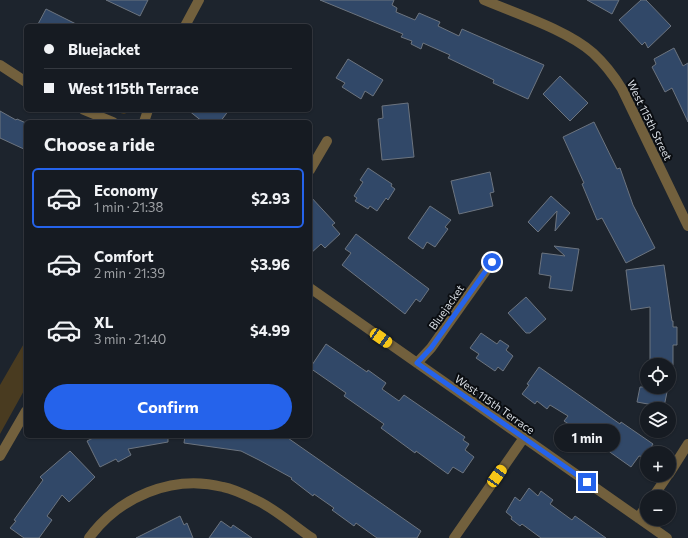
<!DOCTYPE html>
<html lang="en">
<head>
<meta charset="utf-8">
<style>
  body { margin:0; font-family:Commissioner,sans-serif; background:#1f242a; color:#f1f3f6; height:100vh; display:flex; flex-direction:column; font-size:15px; white-space:nowrap }
  * { box-sizing:border-box; margin:0 }
  p { font-size:13px; color:#9ea1a5 }
  .icon { flex:none; width:22px; height:22px; fill:none; stroke:currentColor; stroke-width:2; stroke-linecap:round; stroke-linejoin:round }
  .map { position:relative; flex:1; overflow:hidden }
  .side { position:absolute; left:24px; top:120px; width:288px; height:318px; display:flex; flex-direction:column; background:#161b22; border-radius:6px; box-shadow:0 1px 3px #0004,0 0 0 1px #353940 }
  .side>* { flex:none }
  .hud { position:absolute; left:24px; top:24px; width:288px; height:88px; border-radius:6px; box-shadow:0 1px 3px #0004,0 0 0 1px #353940; display:grid; align-content:center; height:88px; padding:0 20px; background:#161b22 }
  .buttons { position:absolute; left:640px; top:358px; display:grid; gap:8px }
  .buttons a { display:grid; place-items:center; width:36px; height:36px; border-radius:50%; background:#161b22; box-shadow:0 1px 3px #0004,0 0 0 1px #353940; font-size:20px }
  .end { position:absolute; width:18px; height:18px; margin:-9px; border:5px solid #2563eb; background:#fff; box-shadow:0 0 0 2px #fff }
  .from { border-radius:50% }
  .bubble { position:absolute; height:28px; border-radius:14px; background:#161b22; box-shadow:0 1px 3px #0004,0 0 0 1px #353940; font-size:13px; font-weight:700; line-height:28px; text-align:center }
  .car { position:absolute; width:12px; height:24px; margin:-12px -6px; border-radius:5px; box-shadow:0 0 3px 1px #0007; background:linear-gradient(#f5c518 24%,#345 0 40%,#f5c518 0 76%,#345 0 86%,#f5c518 0) }
  .hud b { display:flex; align-items:center; gap:14px; height:38px; font-size:15px }
  .hud b+b { border-top:1px solid #353940 }
  .hud i { width:10px; height:10px; background:#f1f3f6 }
  ul { padding:0; list-style:none }
  li { display:flex; align-items:center; gap:12px; height:60px; margin:0 8px 6px; padding:0 12px; border:2px solid transparent; border-radius:6px }
  li div { flex:1 }
  li b { display:block; font-size:15px }
  li em { font-style:normal; font-weight:700 }
  li.current { border-color:#2563eb }
  li>.icon { width:36px; height:36px; stroke-width:1.5 }
  h2 { padding:0 20px; font-size:18px; line-height:48px }
  .cta { display:flex; gap:8px; margin-top:auto; padding:8px 20px }
  .cta a { flex:1; height:46px; border-radius:24px; background:#2563eb; color:#fff; font-size:16px; font-weight:700; line-height:46px; text-align:center }
  .map>svg:first-child { display:block }
  .green { fill:#493b20 }
  .building { fill:#314868; stroke:#6c747f }
  .lines { fill:none; stroke-linecap:round; stroke-linejoin:round }
  .minor { stroke:#72603d; stroke-width:10 }
  .route { stroke:#2563eb; stroke-width:5 }
  .labels { text-anchor:middle; dominant-baseline:central; stroke-width:4; stroke-linejoin:round; paint-order:stroke }
  .street-label { font-size:11px; fill:#d9dee4; stroke:#0a0d11 }
</style>
</head>
<body>
<div class="map">
<svg width="688" height="538" viewBox="0 0 688 538">
  <rect width="100%" height="100%" fill="#1d242d"/>
  <!-- green -->
  <path class="green" d="M110,110H134L124,114Z
    M26,340V387L0,434V385Z"/>
  <!-- building -->
  <path class="building" d="M106,0H148L140,16Z
    M320,0H394L392,5L397,8L396,12L415,20L419,13L440,22L438,26L459,36L462,29L544,65L528,99L493,83L494,80L448,58L450,55L423,43L421,49L411,44L412,41L401,37L403,34Z
    M587,0H619L612,14Z
    M641,0H646L671,26L648,48L645,42L642,45L619,20Z
    M46,9L80,26H37Z
    M674,48L683,66L688,63V122L672,88L665,92L652,67L656,64L654,59Z
    M348,59L383,80L373,96L365,91L361,99L342,87L345,83L336,78Z
    M560,76L588,103L570,121L543,94Z
    M408,103L414,157L382,160L378,119L383,118L382,106Z
    M188,110H229L220,122H203Z
    M0,111L16,120L17,119L26,123V150L0,138Z
    M594,122L617,169L620,168L633,205L655,248L626,263L602,218L597,220L582,184L584,183L563,137Z
    M368,168L392,184L391,186L395,189L388,200L386,198L377,211L370,206L368,209L355,201L357,198L354,196L363,182L360,180Z
    M490,172L494,192L490,193L493,206L459,214L451,181Z
    M310,196L335,223L332,225L340,234L325,248L321,244L310,254Z
    M551,196L570,213L555,231L557,211L538,232L528,222Z
    M430,206L451,220L445,227L448,229L435,247L427,242L423,249L408,238Z
    M356,234L429,289L420,302L416,299L405,314L342,265L351,253L345,249Z
    M554,246L579,249L572,291L549,288L551,276L539,274L542,253L565,256Z
    M664,265L672,321H673V327H677V345H673V365H650V307L631,310L626,270Z
    M526,297L546,319L530,333H526L508,313Z
    M481,333L497,344L500,340L509,346L506,350L513,356L503,371L498,367L495,371L476,358L479,354L470,348Z
    M326,344L367,372L368,370L386,383L382,389L399,401L404,395L465,437L463,440L469,444L465,450L474,457L463,473L453,467L448,474L416,451L415,453L381,428L384,424L344,396L346,393L310,368Z
    M539,367L620,424L621,422L653,444L645,457L639,456L631,467L607,450L612,442L589,426L584,434L564,421L568,416L550,405L547,409L537,401L535,404L522,394L529,385L527,384Z
    M640,387H668L664,407L637,402Z
    M97,436H168V442L128,449L131,455L118,462L116,459L100,467L87,441Z
    M185,436H285L421,531L417,538H377L356,523L354,526L332,510L334,508L314,494L313,496L291,479L292,478L259,460L241,451L184,443Z
    M70,451L95,477L69,502L62,495L47,516L52,520L39,538H24L10,528L16,521L14,520L43,480L40,477Z
    M529,488L538,496L541,491L553,500L550,504L572,520L575,516L606,538H541L522,524L520,526L511,519L512,517L506,512L515,497L520,501Z
    M180,516L184,525L187,523L193,538H136Z
    M221,521L231,528L233,525L252,538H209Z"/>
  <g class="lines">
    <!-- minor -->
    <path class="minor" d="M484,0C517,14 567,30 593,53C605,64 614,76 622,89L688,226
      M185,26L199,0
      M0,65L26,82
      M84,110L113,122
      M144,122L148,110
      M310,170L327,141
      M310,288L667,538
      M417,363L431,348L492,262
      M0,456L26,411
      M669,474L688,444
      M653,497L668,475
      M638,518L647,505
      M89,538C119,497 172,474 223,487C234,489 246,495 256,500C276,509 294,526 312,538
      M454,538L523,439"/>
  </g>
  <g class="lines">
    <!-- route -->
    <path class="route" d="M492,262L431,348L417,363L587,482"/>
  </g>
  <g class="labels">
    <!-- street labels -->
    <g class="street-label">
      <text transform="translate(650 120) rotate(64)">West 115th Street</text>
      <text transform="translate(446 307) rotate(-55)">Bluejacket</text>
      <text transform="translate(495 404) rotate(35)">West 115th Terrace</text>
    </g>
  </g>
</svg>
<div class="buttons">
<a><svg class="icon" aria-label="locate" viewBox="0 0 24 24"><circle cx="12" cy="12" r="6"/><path d="M12 2v4M12 18v4M2 12h4M18 12h4"/></svg></a>
<a><svg class="icon" aria-label="layers" viewBox="0 0 24 24"><path d="M12 4l9 5-9 5-9-5zM3 14l9 5 9-5"/></svg></a>
<a>+</a>
<a>−</a>
</div>
<i class="end from" style="left:492px;top:262px"></i>
<i class="end" style="left:587px;top:482px"></i>
<div class="bubble" style="left:554px;top:424px;width:66px">1 min</div>
<i class="car" style="left:381px;top:338px;rotate:125deg"></i>
<i class="car" style="left:497px;top:476px;rotate:35deg"></i>
<div class="hud">
<b><i class="from"></i>Bluejacket</b>
<b><i></i>West 115th Terrace</b>
</div>
<section class="side">
<h2>Choose a ride</h2>
<ul>
<li class="current"><svg class="icon" aria-label="car" viewBox="0 0 24 24"><path d="M5 17H2v-5l4-1 3-4h7l3 4 3 1v5h-3M9 17h6M6 11h13"/><circle cx="7" cy="17" r="2"/><circle cx="17" cy="17" r="2"/></svg><div><b>Economy</b><p>1 min · 21:38</p></div><em>$2.93</em></li>
<li><svg class="icon" aria-label="car" viewBox="0 0 24 24"><path d="M5 17H2v-5l4-1 3-4h7l3 4 3 1v5h-3M9 17h6M6 11h13"/><circle cx="7" cy="17" r="2"/><circle cx="17" cy="17" r="2"/></svg><div><b>Comfort</b><p>2 min · 21:39</p></div><em>$3.96</em></li>
<li><svg class="icon" aria-label="car" viewBox="0 0 24 24"><path d="M5 17H2v-5l4-1 3-4h7l3 4 3 1v5h-3M9 17h6M6 11h13"/><circle cx="7" cy="17" r="2"/><circle cx="17" cy="17" r="2"/></svg><div><b>XL</b><p>3 min · 21:40</p></div><em>$4.99</em></li>
</ul>
<div class="cta"><a>Confirm</a></div>
</section>
</div>
</body>
</html>
